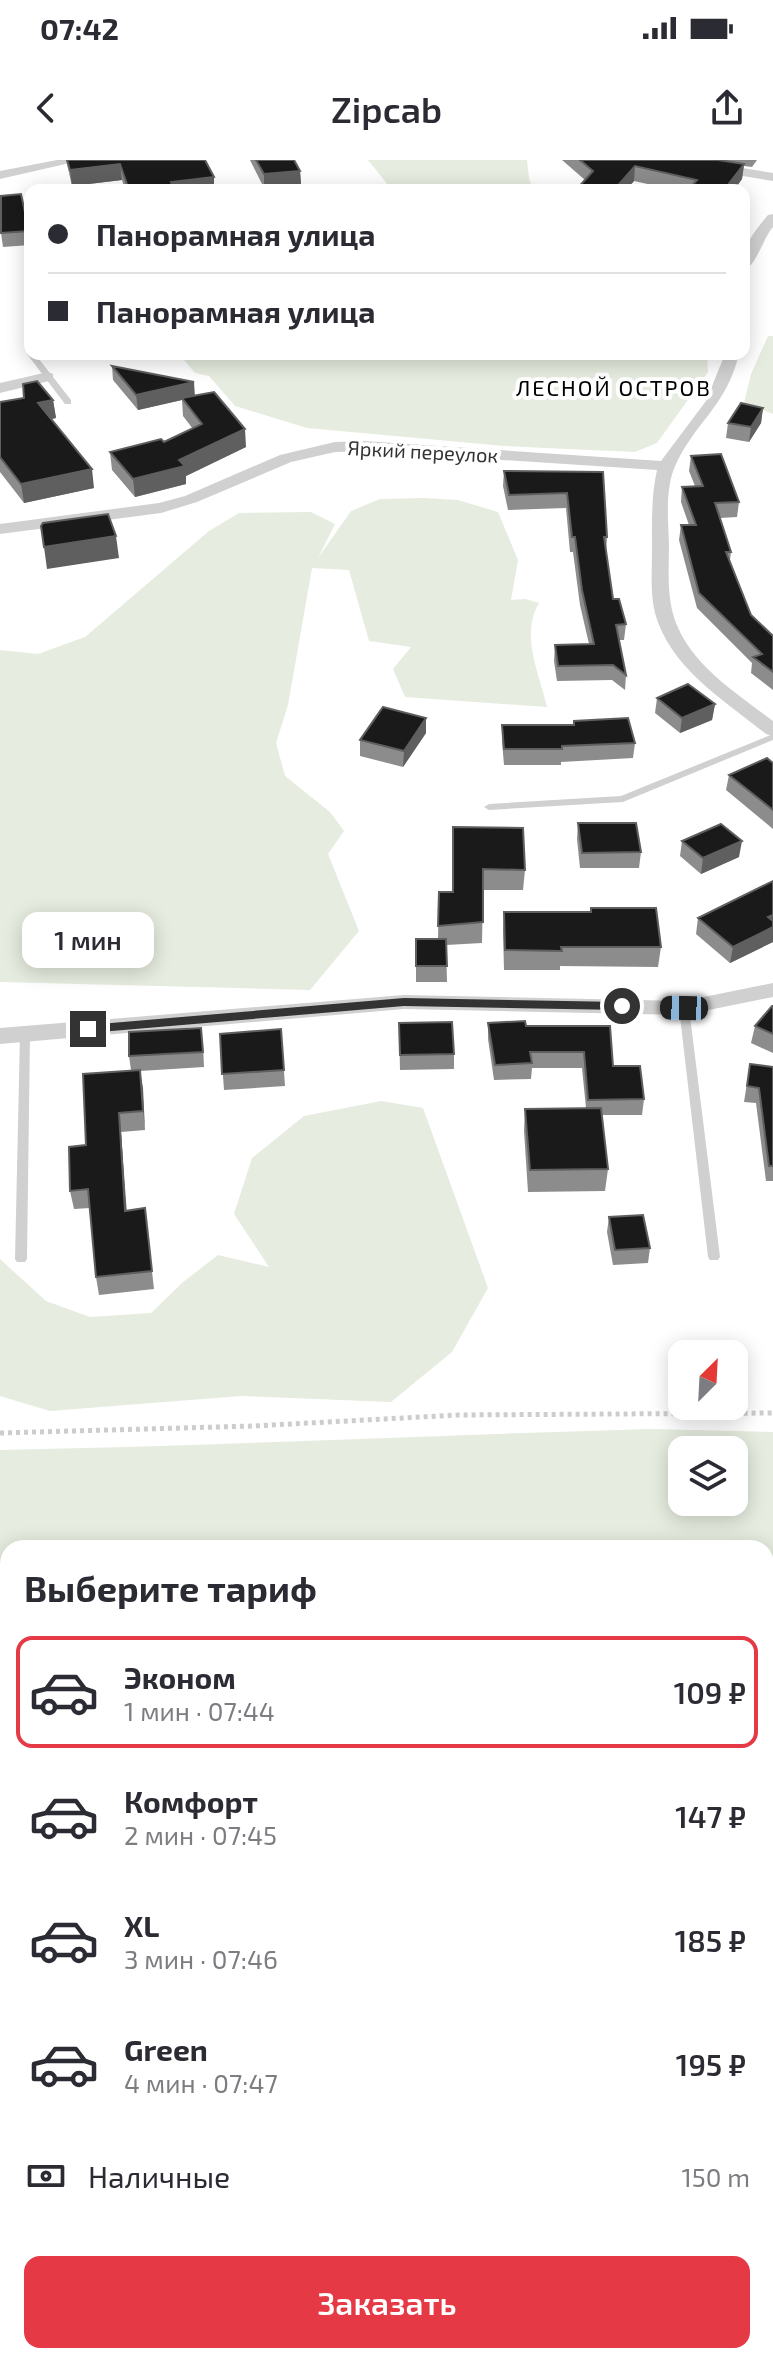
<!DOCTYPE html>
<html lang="ru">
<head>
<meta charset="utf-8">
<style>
  body { margin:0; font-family:"Exo 2",sans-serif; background:#f2f2f3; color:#2b2b33; height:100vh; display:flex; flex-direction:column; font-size:30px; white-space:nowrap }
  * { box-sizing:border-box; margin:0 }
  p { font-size:26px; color:#7c7c81 }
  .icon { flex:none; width:44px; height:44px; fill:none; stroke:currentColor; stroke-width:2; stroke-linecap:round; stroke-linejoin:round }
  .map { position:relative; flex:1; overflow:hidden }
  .details { position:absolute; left:0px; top:1380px; width:774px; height:824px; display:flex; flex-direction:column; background:#fff; border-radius:24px 24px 0 0; box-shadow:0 4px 20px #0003 }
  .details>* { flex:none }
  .hud { position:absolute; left:24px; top:24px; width:726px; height:176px; border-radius:16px; box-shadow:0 4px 20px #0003; display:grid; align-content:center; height:176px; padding:0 24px; background:#fff }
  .needle { width:52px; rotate:24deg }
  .buttons { position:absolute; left:668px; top:1180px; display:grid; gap:16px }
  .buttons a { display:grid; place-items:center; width:80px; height:80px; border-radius:16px; background:#fff; box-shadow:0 4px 20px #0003; font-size:40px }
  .end { position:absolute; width:36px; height:36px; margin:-18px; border:10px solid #333; background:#fff; box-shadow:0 0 0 4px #fff }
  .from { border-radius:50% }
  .bubble { position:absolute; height:56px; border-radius:16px; background:#fff; box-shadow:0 4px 20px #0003; font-size:26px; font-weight:600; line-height:56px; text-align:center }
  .car { position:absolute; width:24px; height:48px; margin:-24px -12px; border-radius:10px; box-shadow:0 0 6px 2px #0007; background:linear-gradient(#222 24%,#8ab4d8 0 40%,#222 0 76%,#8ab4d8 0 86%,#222 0) }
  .hud b { display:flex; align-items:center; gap:28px; height:76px; font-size:30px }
  .hud b+b { border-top:2px solid #e1e1e2 }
  .hud i { width:20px; height:20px; background:#2b2b33 }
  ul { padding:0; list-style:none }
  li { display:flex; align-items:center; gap:24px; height:112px; margin:0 16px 12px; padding:0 8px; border:4px solid transparent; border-radius:16px }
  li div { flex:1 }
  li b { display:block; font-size:30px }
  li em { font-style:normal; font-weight:600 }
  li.current { border-color:#e63946 }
  li>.icon { width:72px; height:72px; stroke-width:1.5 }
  h2 { padding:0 24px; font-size:36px; line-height:96px }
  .pay { display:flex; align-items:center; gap:20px; height:88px; padding:0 24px; font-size:30px }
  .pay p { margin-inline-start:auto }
  .primary-button { display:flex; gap:16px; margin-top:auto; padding:16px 24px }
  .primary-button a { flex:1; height:92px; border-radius:16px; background:#e63946; color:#fff; font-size:32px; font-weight:600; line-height:92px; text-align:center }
  .status { display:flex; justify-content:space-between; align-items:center; height:56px; padding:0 40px; background:#fff; direction:ltr }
  .status svg { height:22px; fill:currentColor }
  header { display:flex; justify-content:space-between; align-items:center; height:104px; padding:0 24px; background:#fff; font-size:36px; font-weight:600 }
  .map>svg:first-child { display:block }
  .green { fill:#e6ecdf; fill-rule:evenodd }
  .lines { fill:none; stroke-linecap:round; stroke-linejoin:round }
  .path-far1 { stroke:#cdcdcd; stroke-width:5; stroke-dasharray:4 4; stroke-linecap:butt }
  .path { stroke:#cdcdcd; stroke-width:6; stroke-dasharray:5 5; stroke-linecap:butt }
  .service { fill:#d0d0d0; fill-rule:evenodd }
  .minor { fill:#d0d0d0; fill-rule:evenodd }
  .wall { fill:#8c8c8c }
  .shaded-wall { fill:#5f5f5f }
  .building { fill:#1a1a1a; stroke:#5f5f5f; stroke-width:2 }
  .route { fill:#333 }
  .labels { text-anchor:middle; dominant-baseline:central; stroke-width:8; stroke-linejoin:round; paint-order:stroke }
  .far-street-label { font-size:20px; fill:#333; stroke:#fff }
  .far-neighbourhood-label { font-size:22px; letter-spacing:2px; fill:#000; stroke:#fff }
</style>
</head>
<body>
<div class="status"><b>07:42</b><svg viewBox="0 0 49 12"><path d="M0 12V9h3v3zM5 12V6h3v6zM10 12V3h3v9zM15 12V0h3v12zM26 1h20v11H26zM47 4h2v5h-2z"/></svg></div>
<header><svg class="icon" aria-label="back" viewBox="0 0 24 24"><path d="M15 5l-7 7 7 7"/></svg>Zipcab<svg class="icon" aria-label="share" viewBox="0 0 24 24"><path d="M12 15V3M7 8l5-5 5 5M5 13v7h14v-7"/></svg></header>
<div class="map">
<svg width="773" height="2204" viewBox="0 0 773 2204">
  <rect width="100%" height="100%" fill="#fff"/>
  <!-- green -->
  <path class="green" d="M368,0H527L529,18L533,30H392Z
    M768,176H773V254L744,243L751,214Z
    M179,194H707L708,212L657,283L635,292L504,286L307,268L235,246L209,216L195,213Z
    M424,338L458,340L498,352L518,400L511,440L525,439L539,443C520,475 539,513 547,547L405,537L393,509L411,487L369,481L349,410L312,408L288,545L276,583L285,616L330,652L344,671L328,694L359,771L310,830L0,822V490L38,494L85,477L209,371L239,353L311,352L335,364L318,398L351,351L380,339Z
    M381,941L423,948L488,1128L452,1192L391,1242L241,1236L50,1251L0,1236V1099L46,1141L90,1157L151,1153L182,1123L218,1095L269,1107L234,1054L252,998L304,956Z
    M651,1269L773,1272V2072L766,2068V1388H8V1707L0,1703V1290C217,1286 434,1275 651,1269ZM682,1290H734V1342H682Z
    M0,1732L8,1736V2196H524V2204H0Z"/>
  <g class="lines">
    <!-- path-far1 -->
    <path class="path-far1" d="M0,1273L253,1266L458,1255L773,1253"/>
    <!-- path -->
    <path class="path" d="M0,1723L8,1727
      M766,2093L773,2096"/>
    <!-- service -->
    <path class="service" d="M30,192V194H35L71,240V244H65L27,194Z
      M773,574V580L623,642L489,650L484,647L489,644L621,636Z
      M684,844L689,848L720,1097L718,1100H710L708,1097L679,848Z
      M25,870L30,874L27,1099L25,1102H17L15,1099L20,874Z"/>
    <!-- minor -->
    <path class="minor" d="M57,0H83L0,19V11Z
      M712,3L773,13V21L707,10V4Z
      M773,54V67C763,78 757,105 744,110C744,82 751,76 768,55Z
      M725,194H739C726,247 696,261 676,304C665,327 668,358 669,383C669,405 667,429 672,450C684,501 734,531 773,561V576L766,574C724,540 670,508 655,453C650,433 652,411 652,391C652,364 651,337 657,310L364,291L335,292L291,302L197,342L161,353L0,374V364L159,343L185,336L280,295L335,282L364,281L661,301L706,241Z
      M48,212L53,214V220L0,233V223Z
      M773,823V837L684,855L404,849L0,884V868L404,835L684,841Z"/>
  </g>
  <!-- wall -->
  <path class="wall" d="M66,0H205L214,17V30H125L122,20L72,26Z
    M250,0H294L300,11L301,24L264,28Z
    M562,0H757L752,7L744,6L742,19L734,30H675L634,21L626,30H576L585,20Z
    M29,71L30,85L3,87L1,73Z
    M112,206L195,236L246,287L186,316V324L135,337L112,310L110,292L164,282L193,269L183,256L182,240L138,250L113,220Z
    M53,240L56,258L52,259L94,328L24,343L0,312V242Z
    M763,248L761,263L749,282L726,278L728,263Z
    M691,296L739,342L737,357L720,358L731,392L730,400L751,455L773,476V530L751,513L752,503L697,448L679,380L681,365H689L681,342L682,327L695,326L689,311Z
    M504,311L603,312L607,377L606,392L613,439L626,464L624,480H619L626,515L625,530L612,520L557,521L554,501L555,485L589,484L580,445L573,392H570L566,348L508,350L503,326Z
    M657,538L715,544L712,560L680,573L655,553Z
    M426,558V573L403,607L360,596V580Z
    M574,561L635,583L633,598L561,602V605H504L502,581V565H573Z
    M773,603V669L726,630L729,615Z
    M578,663L641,692L639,708H580L577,679Z
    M453,667L525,710L523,730H483L482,783L446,785L447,822H416V779H438L439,732H452Z
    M682,681L739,697L701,714L680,696Z
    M773,721V782L730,803L696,774L698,758Z
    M591,748L661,787L658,807L560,806V810H504L503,771L504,752H590Z
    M773,846V893L751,883L755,866Z
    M399,863L454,894V909L400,910Z
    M488,863L526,866L613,906L644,939L642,955H602L608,1009L605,1031L528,1032L524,971L525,949L586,948L582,908H532L531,919L494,920L488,879Z
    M281,869L285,926L224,930L220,874Z
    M203,883L204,907L140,911L145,970L121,972L126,1051L147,1067L154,1129L99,1135L96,1117L90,1048L74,1049L70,1031L86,985L131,910L129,896Z
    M750,904L773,907V1021H766L756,943L744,942Z
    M609,1057L650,1088L648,1103L613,1105L607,1072Z"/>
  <!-- shaded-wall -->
  <path class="shaded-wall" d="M120,4L122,20L72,26L70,10Z
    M744,4L742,19L734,30H724Z
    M635,6L634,21L626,30H614Z
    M300,11L301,24L264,28V14Z
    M214,17V30H138L171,22Z
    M78,194H91L79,199Z
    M194,222L195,237L138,250L136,235Z
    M53,240L56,258L41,261L38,243Z
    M763,248L761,263L749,282L751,267Z
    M245,269L246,287L186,316V324L135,337L133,319L179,300Z
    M92,309L94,328L24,343L21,324Z
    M116,376L119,398L47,409L44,387Z
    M715,544L712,560L680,573L682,558Z
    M426,558V573L403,607L404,591Z
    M742,681L739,697L701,714L703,698Z
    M773,755V782L730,803L733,787L768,757Z
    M140,910L143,928L145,970L143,951Z
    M119,953L121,972L128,1069L125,1051Z"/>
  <!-- building -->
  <path class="building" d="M67,0H205L214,17L171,22L173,27L129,30L120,4L70,10Z
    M256,0H294L300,11L264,14Z
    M580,0H718L744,4L724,30H688L697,20L635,6L614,30H576L593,11Z
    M21,34L29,71L1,73V36Z
    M112,206L194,222L136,235Z
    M37,221L53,240L38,243L92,309L21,324L0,297V242L24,238L23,224Z
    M214,232L245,269L179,300L185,306L133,319L110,292L161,279L164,282L202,264L182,238Z
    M741,243L763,248L751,267L728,263Z
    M721,294L739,342L715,343L731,392H726L751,455L773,476V512L753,497L762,494L699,433L681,365H696L682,327L703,326L691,296Z
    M504,311L603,312L607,377H604L613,439H619L626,464L616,465L626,515L613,505L558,506L555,485L594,484L582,430L575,377H572L567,333L509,335Z
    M108,354L116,376L44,387L41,366L43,363Z
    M688,524L715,544L682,558L657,538Z
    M383,547L426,558L404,591L360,580Z
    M628,558L635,583L562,586V589H504L502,565H574V561Z
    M767,598L773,603V650L729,615Z
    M578,663H636L641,692L582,693Z
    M721,664L742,681L703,698L682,681Z
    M453,667L523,668L525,710L483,709V762L438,766L439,732H453Z
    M773,721V755L768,757L773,761V767L733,787L698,758Z
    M591,748H656L661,787H561L562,791L505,790L504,752H591Z
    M416,779H446L447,806H416Z
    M772,846H773V874L755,866Z
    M525,861L526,866H610L613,906H640L644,939L588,940L584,892H530L532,903L495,905L488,863Z
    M452,862L454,894L400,895L399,863Z
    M201,868L203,892L129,896V872Z
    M281,869L284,910L222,914L220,874Z
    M750,904L773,907V1006H769L759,928L747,926Z
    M140,910L143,951L119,953L125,1051L145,1048L152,1111L96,1117L88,1029L70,1031L69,987L86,985L83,914Z
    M601,948L608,1009L530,1010L525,949Z
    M643,1055L650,1088L615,1090L609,1057Z"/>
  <!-- route -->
  <path class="route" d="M404,838L622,842L628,846L622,850L404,846L88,873L82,869L88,865Z"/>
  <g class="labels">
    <!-- far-street labels -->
    <g class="far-street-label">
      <text transform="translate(423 291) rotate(3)">Яркий переулок</text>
    </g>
    <!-- far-neighbourhood labels -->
    <g class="far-neighbourhood-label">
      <text x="614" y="227">ЛЕСНОЙ ОСТРОВ</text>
    </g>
  </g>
</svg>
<div class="buttons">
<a><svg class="needle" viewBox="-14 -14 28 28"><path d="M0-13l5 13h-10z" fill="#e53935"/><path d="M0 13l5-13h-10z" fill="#7c7c81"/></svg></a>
<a><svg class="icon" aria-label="layers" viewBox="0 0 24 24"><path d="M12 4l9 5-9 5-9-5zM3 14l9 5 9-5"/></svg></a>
</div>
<i class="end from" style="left:622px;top:846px"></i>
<i class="end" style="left:88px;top:869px"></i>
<div class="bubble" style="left:22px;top:752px;width:132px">1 мин</div>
<i class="car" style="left:684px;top:848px;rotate:271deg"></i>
<div class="hud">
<b><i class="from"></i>Панорамная улица</b>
<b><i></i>Панорамная улица</b>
</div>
<section class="details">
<h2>Выберите тариф</h2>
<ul>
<li class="current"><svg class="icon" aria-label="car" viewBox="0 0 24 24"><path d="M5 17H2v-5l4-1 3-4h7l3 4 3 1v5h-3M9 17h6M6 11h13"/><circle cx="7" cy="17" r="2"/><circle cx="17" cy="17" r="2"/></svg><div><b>Эконом</b><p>1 мин · 07:44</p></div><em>109 ₽</em></li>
<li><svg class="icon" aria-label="car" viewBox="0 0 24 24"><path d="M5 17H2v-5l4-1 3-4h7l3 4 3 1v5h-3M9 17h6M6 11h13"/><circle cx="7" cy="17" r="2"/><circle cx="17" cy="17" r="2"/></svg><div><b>Комфорт</b><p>2 мин · 07:45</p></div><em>147 ₽</em></li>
<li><svg class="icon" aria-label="car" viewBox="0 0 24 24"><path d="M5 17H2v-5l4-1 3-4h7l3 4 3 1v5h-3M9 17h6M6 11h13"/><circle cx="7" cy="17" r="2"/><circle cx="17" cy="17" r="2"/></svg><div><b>XL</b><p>3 мин · 07:46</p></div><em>185 ₽</em></li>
<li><svg class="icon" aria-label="car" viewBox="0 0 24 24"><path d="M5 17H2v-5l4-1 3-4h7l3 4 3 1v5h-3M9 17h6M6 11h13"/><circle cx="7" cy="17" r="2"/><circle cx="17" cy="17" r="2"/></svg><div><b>Green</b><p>4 мин · 07:47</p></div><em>195 ₽</em></li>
</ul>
<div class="pay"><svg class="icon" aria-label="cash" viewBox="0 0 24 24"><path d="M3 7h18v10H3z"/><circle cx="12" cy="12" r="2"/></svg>Наличные<p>150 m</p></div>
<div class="primary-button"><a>Заказать</a></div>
</section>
</div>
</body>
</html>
